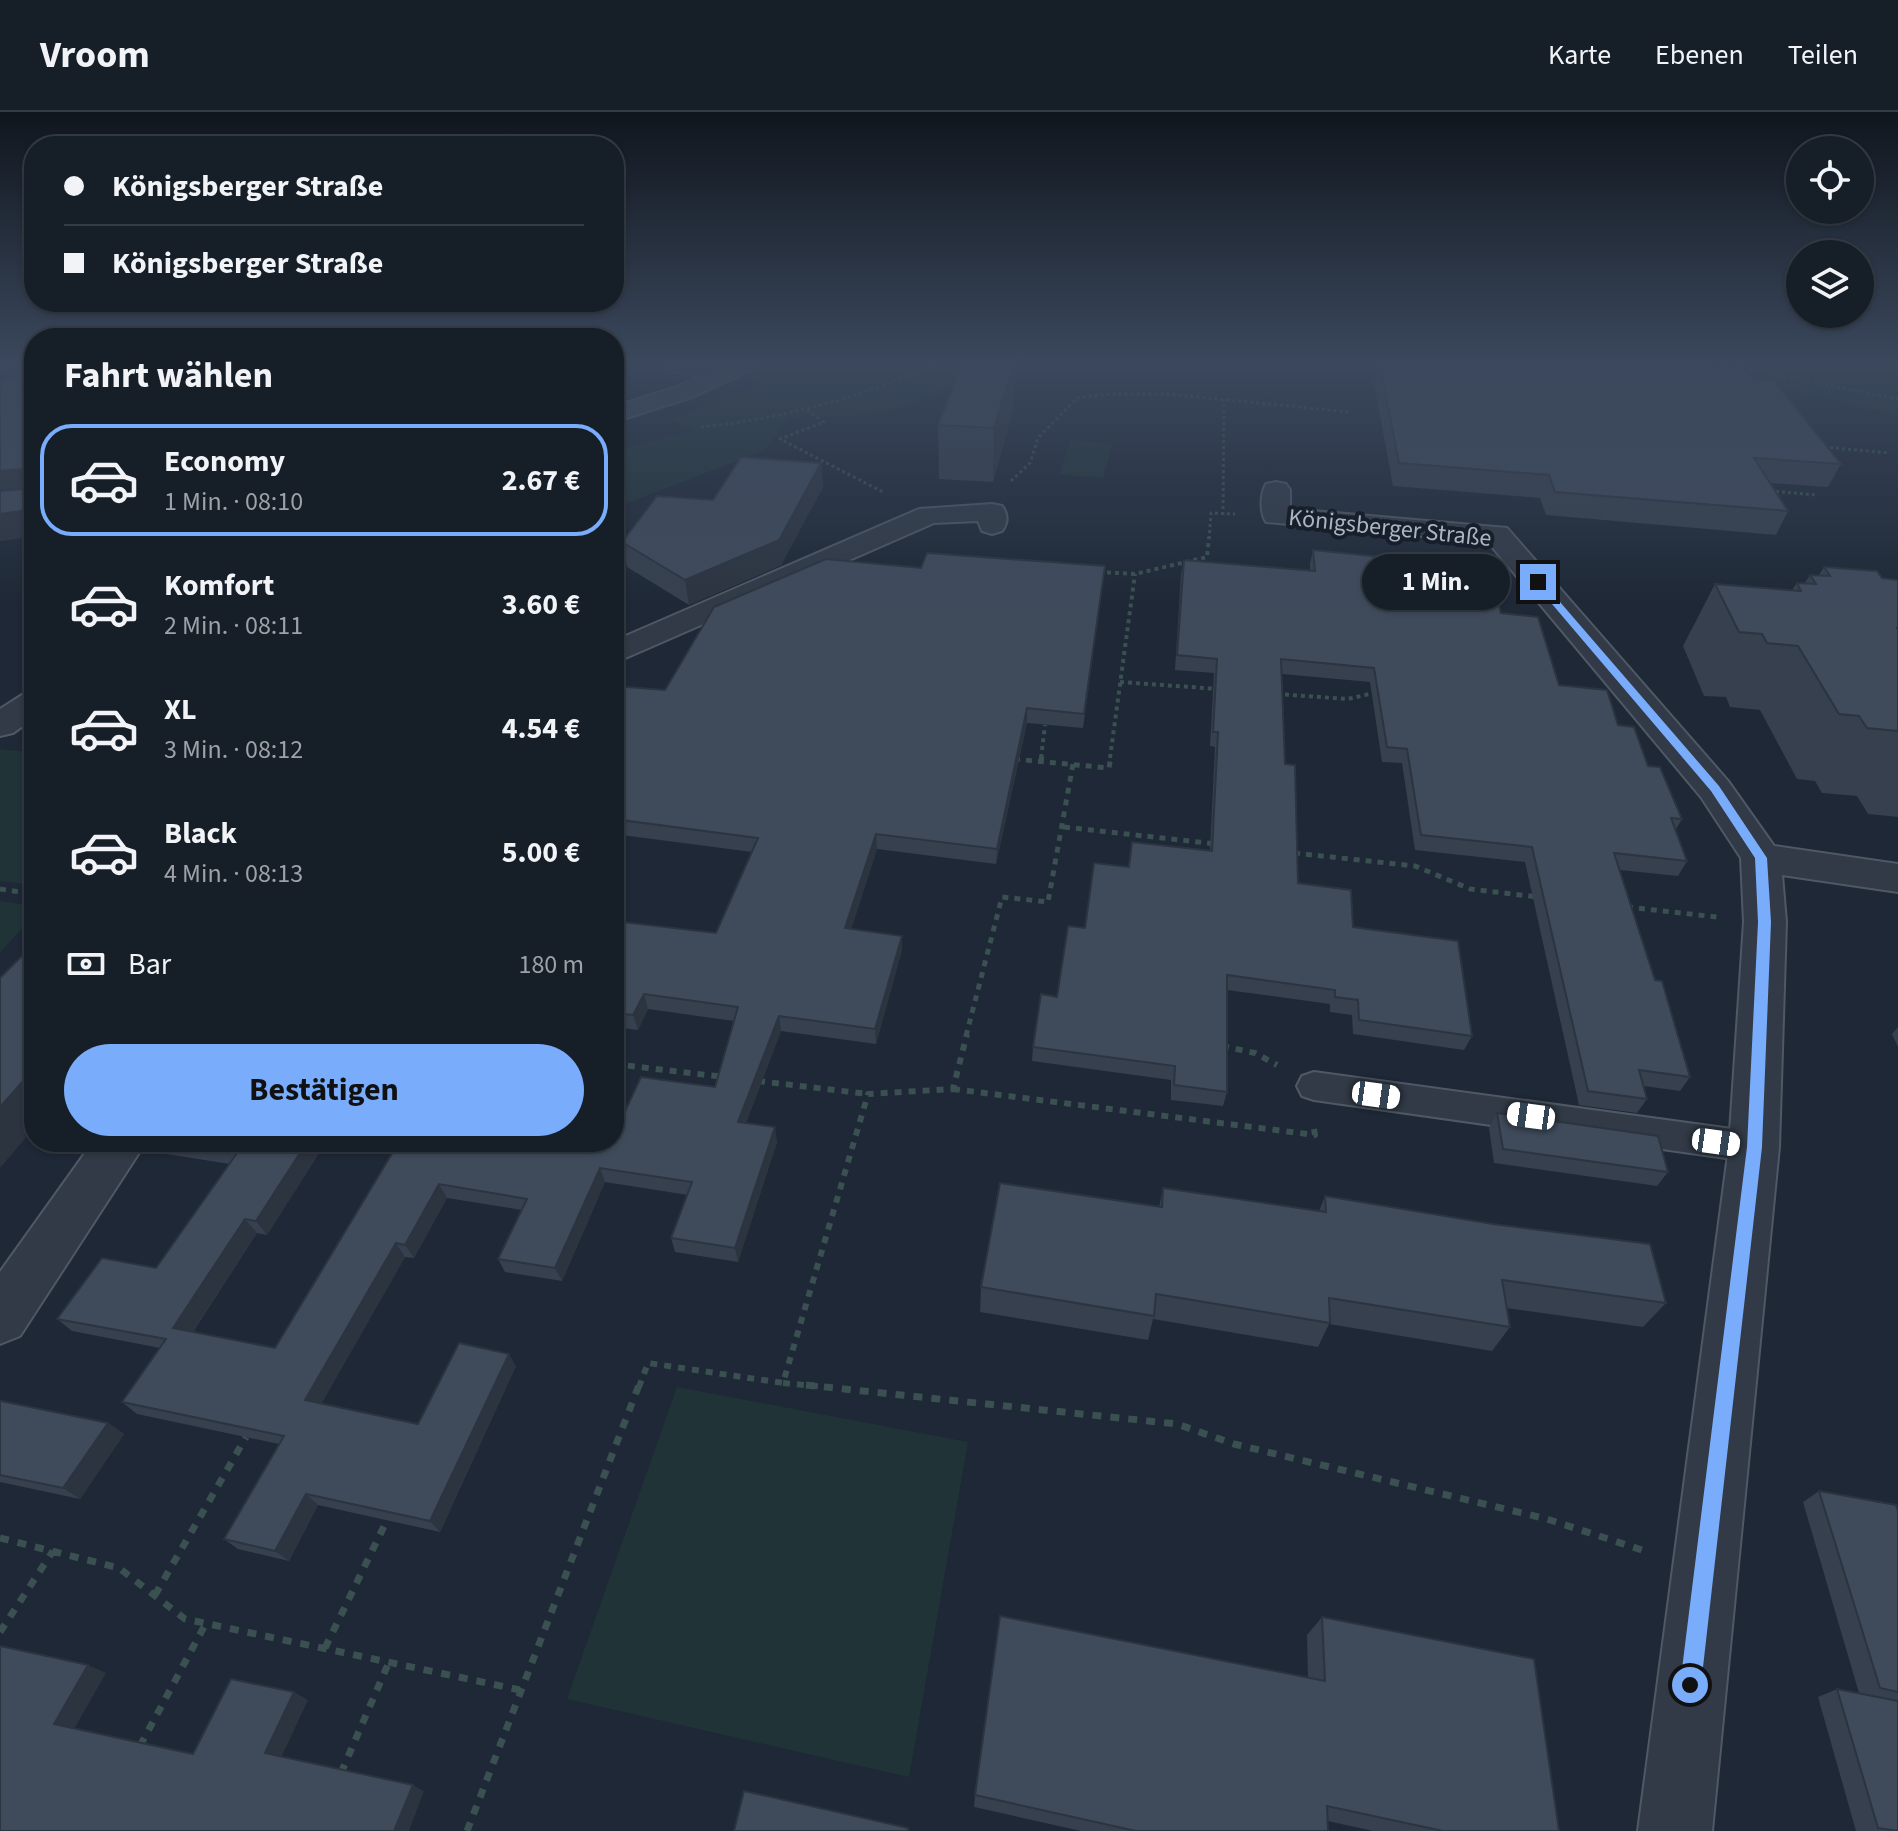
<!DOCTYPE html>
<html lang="de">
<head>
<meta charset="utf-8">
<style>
  body { margin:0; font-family:"Source Sans 3",sans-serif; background:#1f2730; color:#f1f3f6; height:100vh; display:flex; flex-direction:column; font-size:30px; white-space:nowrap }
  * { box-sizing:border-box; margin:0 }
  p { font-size:26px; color:#9ea2a8 }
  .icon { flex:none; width:44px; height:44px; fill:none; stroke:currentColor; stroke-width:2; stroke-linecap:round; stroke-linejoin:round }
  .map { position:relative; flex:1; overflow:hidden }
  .panel { position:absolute; left:24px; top:216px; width:600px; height:824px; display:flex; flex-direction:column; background:#161e28; border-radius:32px; box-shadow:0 2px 6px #0004,0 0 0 2px #353c45 }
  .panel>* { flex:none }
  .top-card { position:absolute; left:24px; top:24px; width:600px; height:176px; border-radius:32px; box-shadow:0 2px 6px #0004,0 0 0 2px #353c45; display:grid; align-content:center; height:176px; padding:0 40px; background:#161e28 }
  .buttons { position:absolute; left:1786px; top:24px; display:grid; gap:16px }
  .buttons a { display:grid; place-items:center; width:88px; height:88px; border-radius:50%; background:#161e28; box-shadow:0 2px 6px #0004,0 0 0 2px #353c45; font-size:40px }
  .end { position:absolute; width:36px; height:36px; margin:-18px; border:10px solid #79acfb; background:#111; box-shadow:0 0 0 4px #111 }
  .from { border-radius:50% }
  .bubble { position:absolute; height:56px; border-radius:28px; background:#161e28; box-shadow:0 2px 6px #0004,0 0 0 2px #353c45; font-size:26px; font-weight:700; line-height:56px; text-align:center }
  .car { position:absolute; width:24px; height:48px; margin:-24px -12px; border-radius:10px; box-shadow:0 0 6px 2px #0007; background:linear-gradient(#fff 24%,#345 0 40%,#fff 0 76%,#345 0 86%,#fff 0) }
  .top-card b { display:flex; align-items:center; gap:28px; height:76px; font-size:30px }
  .top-card b+b { border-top:2px solid #353c45 }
  .top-card i { width:20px; height:20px; background:#f1f3f6 }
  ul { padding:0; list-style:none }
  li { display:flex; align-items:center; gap:24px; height:112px; margin:0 16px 12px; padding:0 24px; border:4px solid transparent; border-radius:32px }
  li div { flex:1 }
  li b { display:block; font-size:30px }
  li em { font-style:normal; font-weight:700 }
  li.selected { border-color:#79acfb }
  li>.icon { width:72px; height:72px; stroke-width:1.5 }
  h2 { padding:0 40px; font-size:36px; line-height:96px }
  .pay { display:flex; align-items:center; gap:20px; height:88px; padding:0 40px; font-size:30px }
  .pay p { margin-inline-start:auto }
  .button { display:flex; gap:16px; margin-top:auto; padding:16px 40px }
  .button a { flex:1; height:92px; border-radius:48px; background:#79acfb; color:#111; font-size:32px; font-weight:700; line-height:92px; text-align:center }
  header { display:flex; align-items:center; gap:48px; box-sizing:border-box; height:112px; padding:0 40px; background:#161e28; border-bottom:2px solid #353c45 }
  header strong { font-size:38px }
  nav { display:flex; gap:44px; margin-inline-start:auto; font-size:28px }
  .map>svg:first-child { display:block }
  .green { fill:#203437 }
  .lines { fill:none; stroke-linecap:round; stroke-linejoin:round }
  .lane-casing { stroke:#4f5865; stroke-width:4 }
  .street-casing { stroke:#4f5865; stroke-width:4 }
  .secondary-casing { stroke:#4f5865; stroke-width:4 }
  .path-far4 { stroke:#3a5051; stroke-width:3; stroke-dasharray:3 3; stroke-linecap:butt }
  .path-far3 { stroke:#3a5051; stroke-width:4; stroke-dasharray:4 4; stroke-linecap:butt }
  .path-far2 { stroke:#3a5051; stroke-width:5; stroke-dasharray:6 6; stroke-linecap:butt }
  .path-far1 { stroke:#3a5051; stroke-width:6; stroke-dasharray:7 7; stroke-linecap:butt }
  .path { stroke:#3a5051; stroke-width:7; stroke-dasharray:9 9; stroke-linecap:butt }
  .lane { fill:#313a46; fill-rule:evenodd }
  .street { fill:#313a46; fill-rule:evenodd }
  .secondary { fill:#3f4959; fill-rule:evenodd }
  .wall { fill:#36404e }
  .shaded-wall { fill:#2c3440 }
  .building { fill:#3f4b5b; stroke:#2c3440; stroke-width:2 }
  .route { fill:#79acfb }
  .labels { text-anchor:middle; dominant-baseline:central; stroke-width:8; stroke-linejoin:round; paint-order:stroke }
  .far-street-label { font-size:24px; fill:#abb5c4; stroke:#171f2a }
</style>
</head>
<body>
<header>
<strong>Vroom</strong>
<nav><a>Karte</a><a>Ebenen</a><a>Teilen</a></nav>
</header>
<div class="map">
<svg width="1898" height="1719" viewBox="0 0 1898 1719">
  <rect width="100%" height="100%" fill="#1e2836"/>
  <!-- green -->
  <path class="green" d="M769,253H1009L878,303L788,306L765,338L614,396V339L695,318L670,307L734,284L762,270L746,264Z
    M1648,253H1898V305L1842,289L1671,254Z
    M1071,328L1112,332L1103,366L1059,362Z
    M0,637L34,641V773L0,769Z
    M0,789L34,794V803L0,841Z
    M677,1275L968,1330L909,1665L567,1587Z"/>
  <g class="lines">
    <!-- lane casing -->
    <g class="lane-casing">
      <path id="lane" d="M1314,960L1754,1020L1767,1024L1772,1035L1767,1046L1754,1050L1314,988L1302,984L1297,974L1302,964Z"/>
    </g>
    <!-- street casing -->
    <g class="street-casing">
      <path id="street" d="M666,253H719L736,256L740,261L736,266L728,268L677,260L669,258Z
        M1276,370L1286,372L1290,378V397L1507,416L1728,669L1774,734L1898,752V780L1782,763L1786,810L1779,1035L1712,1719H1638L1729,1035L1744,810L1741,746L1701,685L1488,430L1266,410C1260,401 1260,382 1266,372Z
        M992,392L1002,394C1008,402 1008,411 1002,419L992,422L982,419L978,409L934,411L614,551V529L919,397Z
        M34,580V606L13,621L0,624V597L22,583Z
        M93,1030H146L20,1224L0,1232V1160Z"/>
    </g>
    <!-- secondary casing -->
    <g class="secondary-casing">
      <path id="secondary" d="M726,253H755L752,258L692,285L614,310V295L676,275Z"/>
    </g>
    <!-- path-far4 -->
    <path class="path-far4" d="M1725,253L1898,287
      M807,298L824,310L780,327L885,381
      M701,315C782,307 860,285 935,253
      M1824,335L1889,341
      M1011,369L1030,351L1038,326L1077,286L1111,282H1168L1349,300
      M1770,379L1818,383
      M1223,403L1224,287
      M1209,427L1211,401L1235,402"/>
    <!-- path-far3 -->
    <path class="path-far3" d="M1099,460L1135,462L1207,445L1209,425
      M1120,570L1219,577
      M1277,582L1348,587L1378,580
      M1041,646L1045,613
      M1110,646L1135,462"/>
    <!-- path-far2 -->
    <path class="path-far2" d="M1014,647L1109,656L1111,644
      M1041,649L1042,644
      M1064,715L1216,732
      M1294,741L1415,754L1470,777L1538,785
      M0,777L34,782
      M1627,795L1717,805
      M966,924L1002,785L1048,790L1073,652"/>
    <!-- path-far1 -->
    <path class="path-far1" d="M1222,934L1255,941L1277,953
      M614,952L724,965
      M758,969L868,982
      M953,977L1315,1023L1314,1017
      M783,1271L826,1275
      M639,1275L648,1251L783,1271L868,982L953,977L967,922"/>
    <!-- path -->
    <path class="path" d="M806,1273L1177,1312L1234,1332L1547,1407L1648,1440
      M0,1426L119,1456L185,1507L520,1578
      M155,1483L246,1325
      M0,1520L53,1439
      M325,1536L387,1408
      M140,1634L206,1511
      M341,1661L389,1550
      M467,1719L639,1273"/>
    <!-- lane -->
    <use href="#lane" class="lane"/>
    <!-- street -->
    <use href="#street" class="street"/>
    <!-- secondary -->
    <use href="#secondary" class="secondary"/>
  </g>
  <!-- wall -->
  <path class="wall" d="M0,253H34V424L0,429V269L21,264L0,262Z
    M962,253H1015L1013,298L993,370L939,367L938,313Z
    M1379,253H1691L1753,267L1841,352L1828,375L1770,371L1788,399L1776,423L1546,403L1540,386L1393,374L1374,271Z
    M821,351L823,375L781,453L689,493L627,455L622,430L713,388Z
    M1313,438L1501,501L1559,573L1618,613L1648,654L1682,707L1676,717L1687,749L1678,764L1620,758L1655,868L1690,965L1680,979L1644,974L1647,987L1637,1001L1579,993L1525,750L1415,738L1402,651L1382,650L1370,570L1282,562L1285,652L1298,771L1353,815L1472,924L1464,938L1353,922L1352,903L1330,900V892L1227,878V980L1223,994L1171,988V968L1032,949L1033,935L1057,885L1085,816L1128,755L1132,730L1210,738L1215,635L1210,634L1214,561L1175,558L1181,462L1184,448L1310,458V452Z
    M1105,454L1083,616L1027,611L996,752L877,737L851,817L902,824V838L876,932L781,919L746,1011L777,1030L738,1150L675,1140L671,1126L688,1083L605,1070L562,1169L505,1160L498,1147L522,1098L447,1086L414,1146L405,1145L321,1292L418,1312L516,1254L440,1420L318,1393L289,1449L238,1437L224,1427L279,1332L137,1302L122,1290L160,1236L72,1219L57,1207L156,1156L230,1052L166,1042L156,1030H326L267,1123L257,1121L193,1220L275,1236L399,1030L608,1035L715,975L734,909L648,897L638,918L614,915V809L716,821L752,740L614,722V574L665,578L921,456Z
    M1824,455L1882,466L1898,468V705L1868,702L1857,684L1822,681L1815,669L1797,667L1760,598L1730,595L1726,585L1704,584L1683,534L1715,472L1792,478L1797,471H1805L1810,463H1819Z
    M1898,915V935L1892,922Z
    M1497,1001L1668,1060L1657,1074L1494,1051L1489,1016Z
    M1163,1076L1319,1099L1325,1084L1666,1191L1643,1215L1506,1196L1510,1215L1492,1239L1329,1212L1318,1235L1153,1207L1148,1228L980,1200L981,1175L1159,1095Z
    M0,1289L108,1311L124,1322L80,1387L0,1370Z
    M1819,1379L1898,1399V1719H1856L1818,1585L1837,1577L1859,1581L1803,1390Z
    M1322,1505L1559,1719H1373L1328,1709V1719H1081L974,1695L975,1683L1308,1566L1307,1523Z"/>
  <!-- shaded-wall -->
  <path class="shaded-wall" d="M17,253H26L25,268Z
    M1013,253H1015L1013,298L993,370L994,316Z
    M821,351L823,375L781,453L689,493L685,468Z
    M22,357L34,377L0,385V359Z
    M34,397V424L0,429V402Z
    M614,447L618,464L614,469Z
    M1027,596V611L996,752L997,737Z
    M876,722L877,737L847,831L845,816Z
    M902,824V838L876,932L875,917Z
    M644,882L648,897L638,918L633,903Z
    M779,904L781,919L741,1024L738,1010Z
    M34,957V1016L0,1056V995Z
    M775,1015L777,1030L738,1150L735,1136Z
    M307,1030H326L267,1123L256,1109Z
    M600,1056L605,1070L562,1169L555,1156Z
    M439,1072L447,1086L414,1146L405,1133Z
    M245,1107L257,1121L187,1228L173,1216Z
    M396,1131L405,1145L316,1300L305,1288Z
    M509,1242L516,1254L440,1420L430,1409Z
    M108,1311L124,1322L80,1387L63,1376Z
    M306,1382L318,1393L289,1449L275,1439Z
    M88,1553L106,1561L73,1619L54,1612Z
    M294,1580L308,1588L280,1648L265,1641Z
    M413,1673L424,1679L409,1719H394Z"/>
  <!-- building -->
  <path class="building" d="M25,253H34V397L0,402V379L22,377V357L0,359V269L24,263Z
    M962,253H1013L994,316L938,313Z
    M1380,253H1691L1745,257L1753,267L1774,269L1841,352L1754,346L1788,399L1555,380L1549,363L1399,351Z
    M741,345L821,351L779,428L685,468L622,430L657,384L713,388Z
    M1313,438L1489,456L1501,501L1538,505L1559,573L1607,578L1618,613L1634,615L1648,654L1660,655L1682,707L1671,706L1687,749L1614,741L1655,868L1662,869L1690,965L1639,958L1647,987L1588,979L1532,735L1421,723L1407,637L1387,635L1374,556L1281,547L1285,652L1295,653L1298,771L1351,778L1353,815L1458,829L1472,924L1359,908L1358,888L1335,885V878L1227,863V980L1174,973L1175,954L1033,935L1041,882L1057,885L1068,814L1085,816L1094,751L1129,755L1132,730L1212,739L1218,620H1213L1217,547L1177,543L1184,448L1315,459Z
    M927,441L1105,454L1084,602L1027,596L997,737L876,722L845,816L902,824L875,917L779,904L738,1010L775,1015L735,1136L671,1126L692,1070L600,1056L555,1156L498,1147L527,1087L439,1072L405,1133L396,1131L305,1288L418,1312L459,1231L509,1242L430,1409L306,1382L275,1439L224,1427L284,1324L122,1290L166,1227L57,1207L102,1146L156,1156L237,1041L170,1030H307L256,1109L245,1107L173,1216L275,1236L399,1030H573L608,1035L611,1030H614V1023L641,965L715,975L738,895L644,882L633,903L614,901V809L716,821L758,726L614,707V574L665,578L714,495L826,447L921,456Z
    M1824,455L1877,459L1882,466L1898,468V516H1897L1898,518V619L1867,616L1859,604L1839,602L1798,534L1767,531L1762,522L1739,520L1715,472L1801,479L1797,471L1816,472L1810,463L1830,464Z
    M34,832V957L0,995V866Z
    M1497,1001L1658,1024L1668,1060L1503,1037Z
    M1000,1071L1162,1095L1163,1076L1326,1100L1325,1084L1493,1112L1650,1132L1666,1191L1502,1168L1510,1215L1329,1186L1330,1211L1156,1182L1154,1204L981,1175Z
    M0,1289H1L108,1311L63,1376L0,1363Z
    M1819,1379L1896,1393L1898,1399V1580L1880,1576Z
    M1000,1504L1325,1569L1322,1505L1534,1547L1559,1719H1443L1327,1694L1328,1719H1136L975,1683Z
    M0,1534L88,1553L54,1612L193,1642L231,1567L294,1580L265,1641L413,1673L394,1719H0Z
    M1837,1577L1898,1589V1719L1878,1716Z
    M744,1679L908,1716V1719H734Z"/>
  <!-- sky -->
  <linearGradient id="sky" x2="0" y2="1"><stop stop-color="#10161e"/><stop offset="0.51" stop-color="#3b485d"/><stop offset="1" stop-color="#3b485d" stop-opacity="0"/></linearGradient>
  <rect width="1898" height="493" fill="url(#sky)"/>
  <!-- route -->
  <path class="route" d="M1535,468H1541L1719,674L1767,746L1771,810L1762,1035L1701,1573L1698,1581L1690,1584L1683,1581L1680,1573L1747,1035L1758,810L1755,746L1711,679L1535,472Z"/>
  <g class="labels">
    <!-- far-street labels -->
    <g class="far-street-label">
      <text transform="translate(1390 416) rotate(6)">Königsberger Straße</text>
    </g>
  </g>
</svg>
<div class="buttons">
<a><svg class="icon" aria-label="locate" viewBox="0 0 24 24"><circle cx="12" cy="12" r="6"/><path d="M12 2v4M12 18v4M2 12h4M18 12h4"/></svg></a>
<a><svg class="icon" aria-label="layers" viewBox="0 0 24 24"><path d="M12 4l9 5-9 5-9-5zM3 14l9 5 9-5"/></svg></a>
</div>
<i class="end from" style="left:1690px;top:1573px"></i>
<i class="end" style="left:1538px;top:470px"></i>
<div class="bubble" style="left:1362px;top:442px;width:148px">1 Min.</div>
<i class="car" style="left:1376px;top:983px;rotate:98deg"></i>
<i class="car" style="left:1531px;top:1004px;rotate:278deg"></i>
<i class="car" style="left:1716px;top:1030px;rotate:98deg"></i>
<div class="top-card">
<b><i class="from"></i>Königsberger Straße</b>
<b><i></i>Königsberger Straße</b>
</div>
<section class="panel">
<h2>Fahrt wählen</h2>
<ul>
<li class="selected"><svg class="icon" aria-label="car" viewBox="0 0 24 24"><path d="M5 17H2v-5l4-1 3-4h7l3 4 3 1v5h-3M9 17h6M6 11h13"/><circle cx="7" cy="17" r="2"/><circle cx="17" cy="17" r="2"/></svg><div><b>Economy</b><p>1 Min. · 08:10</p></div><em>2.67 €</em></li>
<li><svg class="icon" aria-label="car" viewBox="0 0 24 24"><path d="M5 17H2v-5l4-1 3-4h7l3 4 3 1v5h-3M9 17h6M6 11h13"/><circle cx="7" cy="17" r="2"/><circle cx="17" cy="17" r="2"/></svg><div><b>Komfort</b><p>2 Min. · 08:11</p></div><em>3.60 €</em></li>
<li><svg class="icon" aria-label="car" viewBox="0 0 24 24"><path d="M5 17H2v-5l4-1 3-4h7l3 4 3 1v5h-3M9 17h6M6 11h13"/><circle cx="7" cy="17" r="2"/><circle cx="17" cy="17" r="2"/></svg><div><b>XL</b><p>3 Min. · 08:12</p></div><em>4.54 €</em></li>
<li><svg class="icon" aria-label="car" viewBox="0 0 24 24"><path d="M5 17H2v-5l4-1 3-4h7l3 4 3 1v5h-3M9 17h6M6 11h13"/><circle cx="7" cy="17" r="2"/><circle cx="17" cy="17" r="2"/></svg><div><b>Black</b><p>4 Min. · 08:13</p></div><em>5.00 €</em></li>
</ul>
<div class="pay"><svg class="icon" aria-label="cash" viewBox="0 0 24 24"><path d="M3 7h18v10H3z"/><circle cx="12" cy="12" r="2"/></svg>Bar<p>180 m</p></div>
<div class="button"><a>Bestätigen</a></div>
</section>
</div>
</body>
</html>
